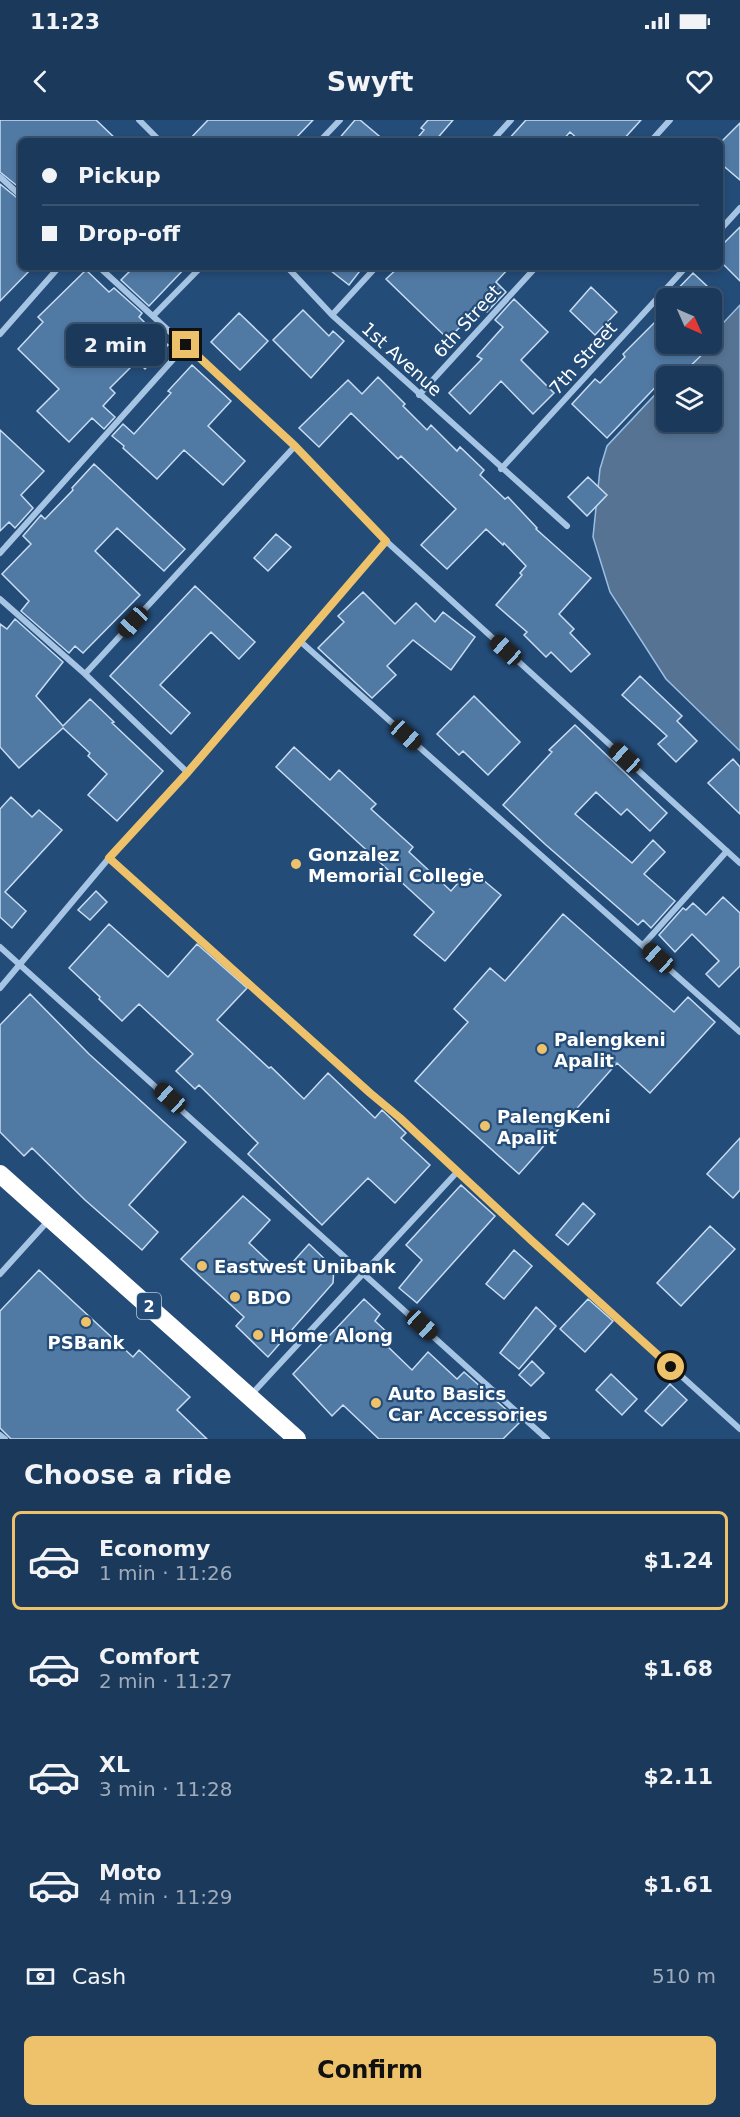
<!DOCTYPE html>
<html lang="en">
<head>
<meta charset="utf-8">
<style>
  body { margin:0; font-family:"DejaVu Sans",sans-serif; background:#284463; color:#f1f3f6; height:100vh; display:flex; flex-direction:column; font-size:22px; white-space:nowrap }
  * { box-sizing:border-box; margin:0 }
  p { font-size:20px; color:#a0acbb }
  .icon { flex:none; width:33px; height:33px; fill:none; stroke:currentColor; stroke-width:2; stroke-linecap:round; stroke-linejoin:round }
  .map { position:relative; height:1319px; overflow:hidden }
  .side { display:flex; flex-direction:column; background:#1b395a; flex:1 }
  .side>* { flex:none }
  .guide { position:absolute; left:18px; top:18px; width:705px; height:132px; border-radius:9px; box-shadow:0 3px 9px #0003,0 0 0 2px #395370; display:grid; align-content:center; height:132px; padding:0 24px; background:#1b395a }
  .needle { width:39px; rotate:135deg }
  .buttons { position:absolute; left:656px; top:168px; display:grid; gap:12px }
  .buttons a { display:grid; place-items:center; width:66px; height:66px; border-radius:9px; background:#1b395a; box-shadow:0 3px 9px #0003,0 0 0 2px #395370; font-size:30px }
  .end { position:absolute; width:27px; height:27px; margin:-14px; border:8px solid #edc26a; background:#111; box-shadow:0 0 0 3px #111 }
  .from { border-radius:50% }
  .bubble { position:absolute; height:42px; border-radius:9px; background:#1b395a; box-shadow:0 3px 9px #0003,0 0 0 2px #395370; font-size:20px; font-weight:800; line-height:42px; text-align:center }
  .car { position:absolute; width:18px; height:36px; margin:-18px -9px; border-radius:8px; box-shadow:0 0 4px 2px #0007; background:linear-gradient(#222 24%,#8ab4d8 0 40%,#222 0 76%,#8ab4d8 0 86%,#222 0) }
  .guide b { display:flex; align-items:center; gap:21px; height:57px; font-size:22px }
  .guide b+b { border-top:2px solid #395370 }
  .guide i { width:15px; height:15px; background:#f1f3f6 }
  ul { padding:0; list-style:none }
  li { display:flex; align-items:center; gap:18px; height:99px; margin:0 12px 9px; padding:0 12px; border:3px solid transparent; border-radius:9px }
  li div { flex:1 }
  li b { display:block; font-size:22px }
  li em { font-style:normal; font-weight:800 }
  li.active { border-color:#edc26a }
  li>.icon { width:54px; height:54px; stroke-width:1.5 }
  h2 { padding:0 24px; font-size:27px; line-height:72px }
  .pay { display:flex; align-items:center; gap:15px; height:66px; padding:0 24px; font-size:22px }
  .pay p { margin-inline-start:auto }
  .primary-button { display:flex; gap:12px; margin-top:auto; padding:12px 24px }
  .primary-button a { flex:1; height:69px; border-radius:9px; background:#edc26a; color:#111; font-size:24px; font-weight:800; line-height:69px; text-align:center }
  .status { display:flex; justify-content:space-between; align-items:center; height:42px; padding:0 30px; background:#1b395a; direction:ltr }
  .status svg { height:16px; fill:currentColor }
  header { display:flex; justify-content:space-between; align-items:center; height:78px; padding:0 24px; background:#1b395a; font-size:27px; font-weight:800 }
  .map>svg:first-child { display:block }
  .water { fill:#567393; stroke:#9abfe4; stroke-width:1.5 }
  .building { fill:#5079a4; stroke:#c8ddf3; stroke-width:1.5 }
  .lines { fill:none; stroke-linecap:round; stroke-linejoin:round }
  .street { stroke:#a6c4e3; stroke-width:6 }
  .highway { stroke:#fff; stroke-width:18 }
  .route { stroke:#edc26a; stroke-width:8 }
  .poi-dot { fill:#edc26a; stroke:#244c78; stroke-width:2 }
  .labels { text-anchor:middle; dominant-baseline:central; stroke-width:4.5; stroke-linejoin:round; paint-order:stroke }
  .shield { fill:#244c78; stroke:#bdc9d6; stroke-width:1.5 }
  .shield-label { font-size:16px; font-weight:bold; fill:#fff }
  .street-label { font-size:18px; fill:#fff; stroke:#244c78 }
  .poi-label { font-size:18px; font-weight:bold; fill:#fff; stroke:#244c78; text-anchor:start }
</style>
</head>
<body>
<div class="status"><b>11:23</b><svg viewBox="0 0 49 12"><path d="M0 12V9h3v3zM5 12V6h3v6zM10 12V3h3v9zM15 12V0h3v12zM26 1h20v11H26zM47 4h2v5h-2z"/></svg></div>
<header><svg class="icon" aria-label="back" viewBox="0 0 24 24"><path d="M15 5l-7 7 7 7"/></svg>Swyft<svg class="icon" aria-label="heart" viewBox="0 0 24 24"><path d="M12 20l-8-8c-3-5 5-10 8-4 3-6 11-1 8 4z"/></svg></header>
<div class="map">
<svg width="740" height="1319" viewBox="0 0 740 1319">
  <rect width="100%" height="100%" fill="#244c78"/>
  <!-- water -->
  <path class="water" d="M740,185V631L666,559L610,472L593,417L600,349L607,326L666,263V302H711V256H672L704,224H711V216Z"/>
  <!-- building -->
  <path class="building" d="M0,0H96L118,21H21V69L0,52Z
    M208,0H313L293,21H188Z
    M355,0H360L385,21H337Z
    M428,0H453L435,21H415L424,10L421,8Z
    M526,0H641L622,21H580L570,12L562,21H507Z
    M740,3V60L720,43V23Z
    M0,64L21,81V147H33L0,181Z
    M740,107V161L720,141V127Z
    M134,147H186L149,186L121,160Z
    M326,147H363L349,165Z
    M399,147H510L496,162L506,172L487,192L478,183L457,205L460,207L448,219L386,159Z
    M86,150L109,172L114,168L142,193L139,197L168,225L145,249L137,241L110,268L115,273L103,286L115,297L104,309L92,298L69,322L37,291L59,269L18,229L43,202L38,197Z
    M693,153L707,166L695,178H669Z
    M591,167L617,192L595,215L570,191Z
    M514,179L548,212L521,240L554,273L533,294L501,261L470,294L449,273L482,239L477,236L503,207L495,200Z
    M303,190L329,216L333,211L344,221L311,258L273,220Z
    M666,191V224H713L680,256H666L607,318L572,284L595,259L600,263L625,237L623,234Z
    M239,193L268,221L240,250L211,222Z
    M192,245L231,281L208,306L245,341L223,365L184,330L157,359L123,328L124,326L112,316L123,304L134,314L171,273L168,271Z
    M378,257L405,284L403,286L427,310L431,305L457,331L460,327L484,350L480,355L505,379L508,377L537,408L536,409L591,458L559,494L574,509L570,513L590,534L571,552L551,532L546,537L524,515L527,512L496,485L522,455L520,453L526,446L504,423L503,425L486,409L447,449L421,425L456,389L401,336L398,339L351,293L319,327L299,308L348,260L362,274Z
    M0,310L44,351L21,375L33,388L15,408L9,402L0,411Z
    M94,344L185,429L164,451L117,408L95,431L140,475L83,533L75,526L69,533L21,491L29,481L2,454L31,424L23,416L41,395L45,399L73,370L72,368Z
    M588,357L607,375L587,396L568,377Z
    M276,414L291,427L268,451L254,438Z
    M195,466L255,522L239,539L211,512L160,565L190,593L171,614L110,556Z
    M363,472L395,504L416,483L435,502L443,492L475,517L451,550L413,520L387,546L396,555L372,578L318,528L344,502L338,496Z
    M15,499L63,542L36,576L63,606L90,579L114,602L112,603L163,651L117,701L88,675L107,654L88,636L90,633L63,608L19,648L0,627V504L7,509Z
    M640,556L682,596L677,601L697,621L676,642L658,624L667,616L622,575Z
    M474,576L520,622L488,655L463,631L459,635L437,614Z
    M575,605L667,693L650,711L627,689L621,695L596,672L575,694L632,743L653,720L665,732L644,754L675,781L651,808L643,800L638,805L546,725L503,685L552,632L549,630Z
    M294,627L330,660L339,650L376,684L371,689L413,727L409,732L451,771L470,749L501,775L445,841L414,815L434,792L276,647Z
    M733,639L740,647V694L708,663Z
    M11,677L32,697L39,690L62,710L5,772L26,791L12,808L0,797V689Z
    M96,771L107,782L90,800L78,790Z
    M723,777L740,793V846L719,867L706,854L719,841L692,814L675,832L659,815L683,788L686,790L693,783L706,795Z
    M563,794L674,892L688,877L715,902L650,973L617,943L519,1054L415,961L468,902L454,889L490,848L505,861Z
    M109,804L168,857L197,824L247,868L217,900L269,948L271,947L304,979L328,953L375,998L382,990L406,1013L401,1018L430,1045L395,1083L368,1058L322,1105L248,1034L258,1023L199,965L195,969L176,951L193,934L139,884L122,901L99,879L100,877L69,848Z
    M30,874L89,934L186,1022L129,1085L158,1112L142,1130L85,1080L32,1028L24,1036L0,1012V905Z
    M740,1018V1070L733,1078L707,1054Z
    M461,1065L495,1096L417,1183L399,1168L422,1140L406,1125Z
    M243,1076L270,1100L249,1123L282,1154L309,1124L334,1148L333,1163L268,1237L236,1206L244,1197L181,1139Z
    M583,1083L595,1094L568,1125L556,1115Z
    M710,1106L735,1129L681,1186L657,1163Z
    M514,1130L532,1146L504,1179L486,1164Z
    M39,1150L133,1237L139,1230L190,1277L177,1290L207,1319H11L0,1308V1191Z
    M364,1179L380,1194L375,1201L391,1216L384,1223L412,1250L428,1232L457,1259L464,1252L520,1302L503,1319H379L343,1285L332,1296L293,1254Z
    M588,1179L613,1201L585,1232L560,1209Z
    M536,1187L556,1206L519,1249L500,1233Z
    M532,1241L544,1253L531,1266L519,1255Z
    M611,1254L637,1279L622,1295L596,1270Z
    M670,1264L687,1280L662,1306L645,1291Z"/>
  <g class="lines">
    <!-- street -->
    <path class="street" d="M139,0L160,21
      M320,21L340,0
      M492,21L511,0
      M651,21L670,0
      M0,57L21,76
      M720,110L740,88
      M99,147L295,326L386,421L740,743
      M287,147L332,195L567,406
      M332,195L376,147
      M153,196L201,147
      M0,214L59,147
      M419,275L536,147
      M501,349L686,147
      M0,433L186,225
      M0,479L85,554L187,652
      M301,522L740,912
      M85,554L295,326
      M109,738L371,973L400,998L532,1121L740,1309
      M643,825L727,731
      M0,827L547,1319
      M0,868L109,738L187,652L386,421
      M0,1154L48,1101
      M250,1276L458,1051
      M0,1315L5,1319"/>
    <!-- highway -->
    <path class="highway" d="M0,1054L297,1319"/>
  </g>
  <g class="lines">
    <!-- route -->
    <path class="route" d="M186,225L295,326L386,421L188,652L109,738L370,973L400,998L532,1121L671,1247"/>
  </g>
  <!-- markers -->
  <g class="poi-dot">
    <circle cx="296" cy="744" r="6"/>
    <circle cx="542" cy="929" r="6"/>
    <circle cx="485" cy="1006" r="6"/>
    <circle cx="202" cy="1146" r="6"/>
    <circle cx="235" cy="1177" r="6"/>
    <circle cx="86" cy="1202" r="6"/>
    <circle cx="258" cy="1215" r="6"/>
    <circle cx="376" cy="1283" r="6"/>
  </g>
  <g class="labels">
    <!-- shield labels -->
    <rect class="shield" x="137" y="1173" width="24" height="26" rx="4.5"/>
    <g class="shield-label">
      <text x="149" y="1186">2</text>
    </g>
    <!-- street labels -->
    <g class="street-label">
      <text transform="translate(467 201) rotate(-48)">6th Street</text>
      <text transform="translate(583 238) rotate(-48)">7th Street</text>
      <text transform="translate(402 239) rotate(42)">1st Avenue</text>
    </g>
    <!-- poi labels -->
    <g class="poi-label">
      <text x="308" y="734">Gonzalez<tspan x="308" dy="21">Memorial College</tspan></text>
      <text x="554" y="919">Palengkeni<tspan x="554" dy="21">Apalit</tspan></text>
      <text x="497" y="996">PalengKeni<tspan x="497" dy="21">Apalit</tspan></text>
      <text x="214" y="1146">Eastwest Unibank</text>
      <text x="247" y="1177">BDO</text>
      <text x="270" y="1215">Home Along</text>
      <text x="86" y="1222" text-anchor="middle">PSBank</text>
      <text x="388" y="1273">Auto Basics<tspan x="388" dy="21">Car Accessories</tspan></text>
    </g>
  </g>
</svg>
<div class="buttons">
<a><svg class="needle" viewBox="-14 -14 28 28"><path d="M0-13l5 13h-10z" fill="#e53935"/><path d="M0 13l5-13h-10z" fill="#a0acbb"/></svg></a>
<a><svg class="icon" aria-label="layers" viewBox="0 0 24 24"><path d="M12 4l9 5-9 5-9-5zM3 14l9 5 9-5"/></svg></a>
</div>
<i class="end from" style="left:671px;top:1247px"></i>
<i class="end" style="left:186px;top:225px"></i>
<div class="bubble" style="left:66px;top:204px;width:99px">2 min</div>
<i class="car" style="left:133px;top:502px;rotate:223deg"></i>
<i class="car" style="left:506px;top:530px;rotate:312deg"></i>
<i class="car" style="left:406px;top:615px;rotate:132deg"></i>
<i class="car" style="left:625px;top:638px;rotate:312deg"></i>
<i class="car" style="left:658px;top:838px;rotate:312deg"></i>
<i class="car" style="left:170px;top:978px;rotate:312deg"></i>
<i class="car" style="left:422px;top:1205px;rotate:133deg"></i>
<div class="guide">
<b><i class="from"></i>Pickup</b>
<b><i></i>Drop-off</b>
</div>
</div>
<section class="side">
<h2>Choose a ride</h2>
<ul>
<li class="active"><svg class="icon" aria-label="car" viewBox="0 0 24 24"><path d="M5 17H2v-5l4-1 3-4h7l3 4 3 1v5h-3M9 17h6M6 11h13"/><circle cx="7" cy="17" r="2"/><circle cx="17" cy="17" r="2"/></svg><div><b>Economy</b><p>1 min · 11:26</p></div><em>$1.24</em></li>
<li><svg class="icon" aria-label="car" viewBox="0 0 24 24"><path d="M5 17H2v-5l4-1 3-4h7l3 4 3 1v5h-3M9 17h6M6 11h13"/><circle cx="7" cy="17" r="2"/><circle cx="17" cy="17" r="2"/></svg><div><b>Comfort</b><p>2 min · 11:27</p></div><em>$1.68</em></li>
<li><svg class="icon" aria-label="car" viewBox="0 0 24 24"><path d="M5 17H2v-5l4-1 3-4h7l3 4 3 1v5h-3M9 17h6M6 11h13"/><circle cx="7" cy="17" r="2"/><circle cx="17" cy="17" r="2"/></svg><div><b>XL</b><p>3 min · 11:28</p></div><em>$2.11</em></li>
<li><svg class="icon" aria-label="car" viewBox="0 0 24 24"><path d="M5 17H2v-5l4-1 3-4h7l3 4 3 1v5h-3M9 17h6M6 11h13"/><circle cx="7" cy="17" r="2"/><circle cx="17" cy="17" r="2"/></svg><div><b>Moto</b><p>4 min · 11:29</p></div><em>$1.61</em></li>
</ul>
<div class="pay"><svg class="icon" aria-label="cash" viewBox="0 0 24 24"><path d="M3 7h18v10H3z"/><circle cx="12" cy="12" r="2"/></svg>Cash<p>510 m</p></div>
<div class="primary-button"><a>Confirm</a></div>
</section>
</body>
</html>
